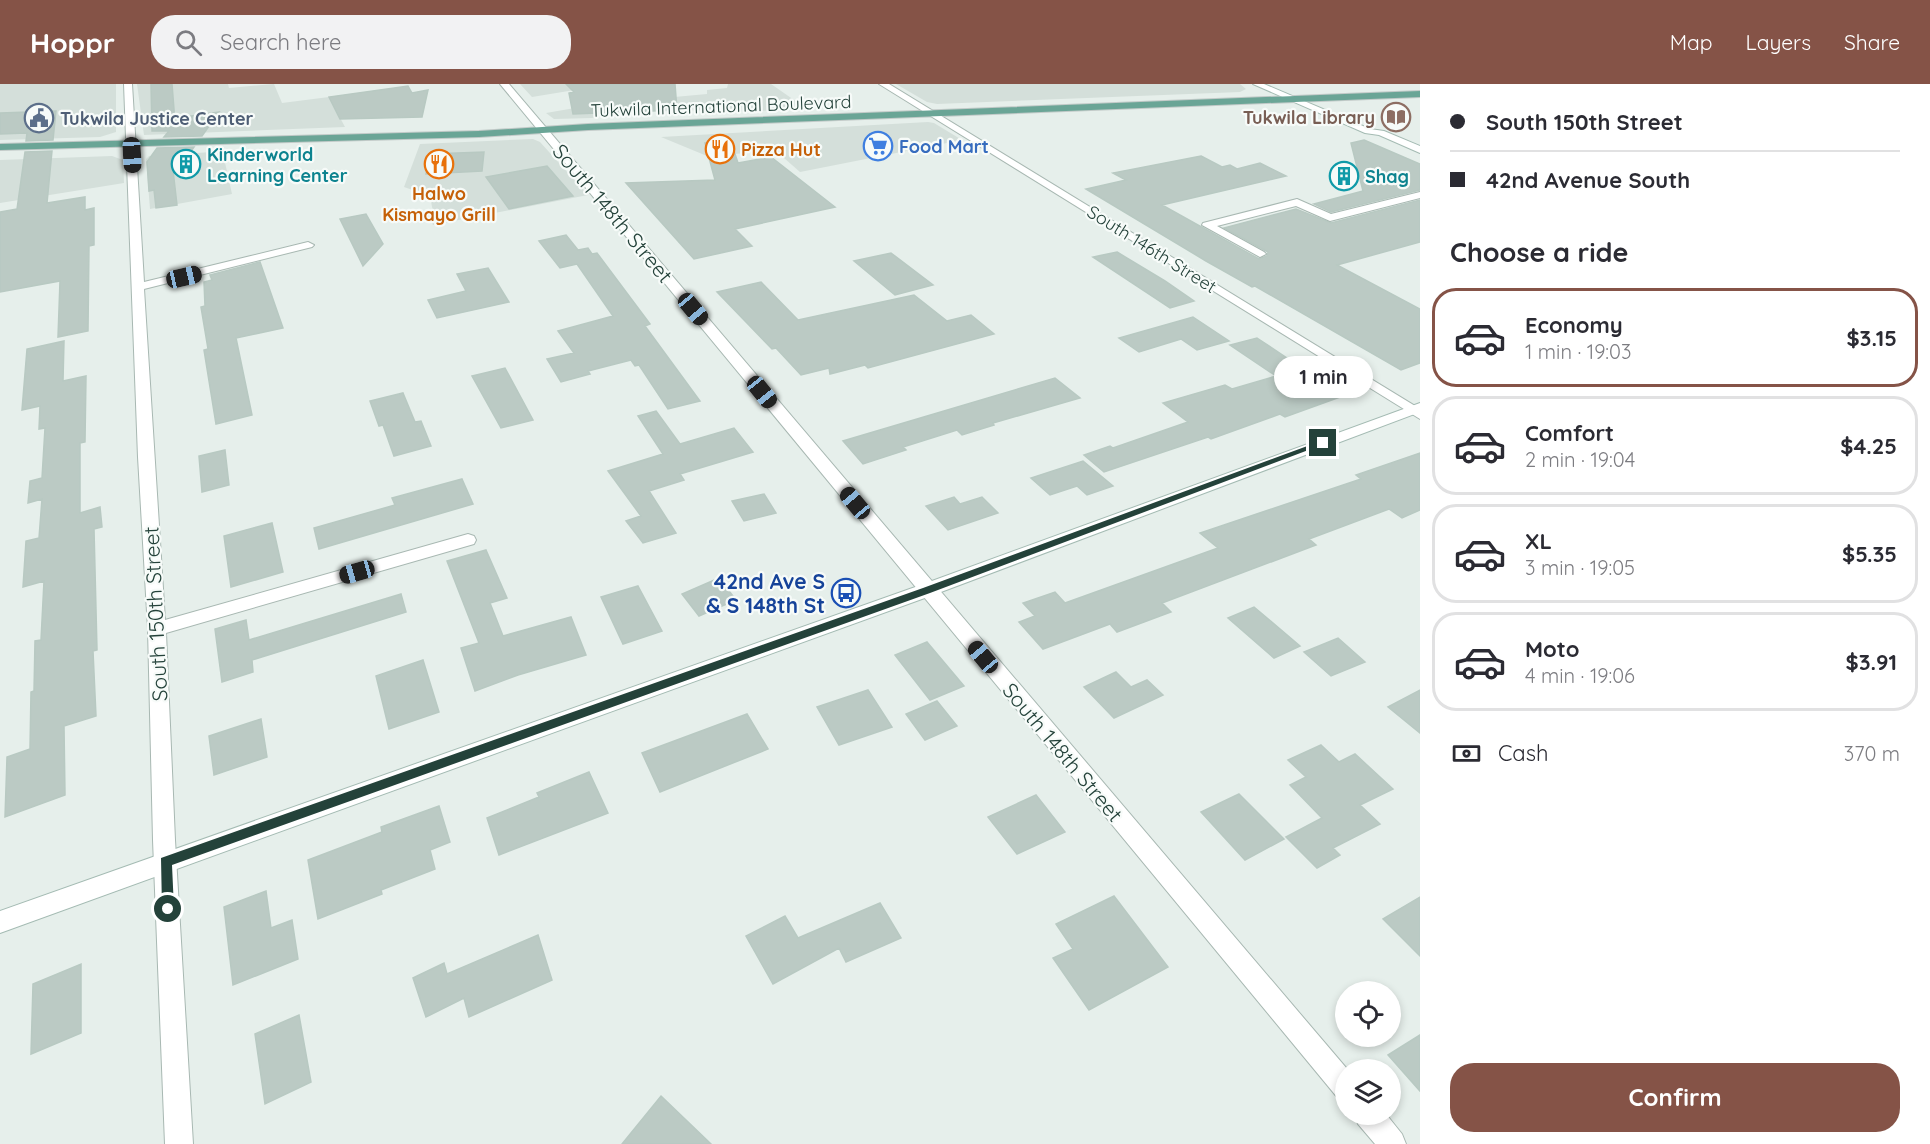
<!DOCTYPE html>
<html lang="en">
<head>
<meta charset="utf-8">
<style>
  body { margin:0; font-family:Quicksand,sans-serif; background:#f2f2f3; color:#2b2b33; height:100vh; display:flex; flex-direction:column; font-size:22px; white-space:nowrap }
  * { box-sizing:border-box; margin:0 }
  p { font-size:20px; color:#7c7c81 }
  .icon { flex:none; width:33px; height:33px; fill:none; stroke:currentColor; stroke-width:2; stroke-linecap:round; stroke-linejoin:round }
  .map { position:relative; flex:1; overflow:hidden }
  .details { display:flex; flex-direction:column; background:#fff; width:510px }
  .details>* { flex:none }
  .banner { display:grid; align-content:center; height:132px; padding:0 30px; background:#fff }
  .fabs { position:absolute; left:1335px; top:897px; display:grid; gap:12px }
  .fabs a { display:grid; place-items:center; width:66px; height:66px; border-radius:50%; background:#fff; box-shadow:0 3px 9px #0003; font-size:30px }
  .end { position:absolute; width:27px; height:27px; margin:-14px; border:8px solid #24423a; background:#fff; box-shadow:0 0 0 3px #fff }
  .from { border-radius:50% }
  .bubble { position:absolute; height:42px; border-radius:21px; background:#fff; box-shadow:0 3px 9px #0003; font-size:20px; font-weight:700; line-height:42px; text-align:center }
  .car { position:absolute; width:18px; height:36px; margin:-18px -9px; border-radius:8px; box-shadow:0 0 4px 2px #0007; background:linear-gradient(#222 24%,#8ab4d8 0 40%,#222 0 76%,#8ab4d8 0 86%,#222 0) }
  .banner b { display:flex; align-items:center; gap:21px; height:57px; font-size:22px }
  .banner b+b { border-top:2px solid #e1e1e2 }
  .banner i { width:15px; height:15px; background:#2b2b33 }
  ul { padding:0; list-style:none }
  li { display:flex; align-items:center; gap:18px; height:99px; margin:0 12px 9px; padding:0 18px; border:3px solid #e1e1e2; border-radius:24px }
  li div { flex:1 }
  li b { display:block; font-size:22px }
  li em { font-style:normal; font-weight:700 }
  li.selected { border-color:#855347 }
  li>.icon { width:54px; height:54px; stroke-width:1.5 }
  h2 { padding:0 30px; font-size:27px; line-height:72px }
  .pay { display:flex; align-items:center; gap:15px; height:66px; padding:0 30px; font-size:22px }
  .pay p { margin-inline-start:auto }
  .action { display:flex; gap:12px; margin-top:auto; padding:12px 30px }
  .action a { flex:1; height:69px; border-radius:24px; background:#855347; color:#fff; font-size:24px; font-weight:700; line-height:69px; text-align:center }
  header { display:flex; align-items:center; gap:36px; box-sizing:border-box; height:84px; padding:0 30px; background:#855347; color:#fff }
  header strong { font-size:28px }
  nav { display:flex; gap:33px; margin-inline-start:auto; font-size:21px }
  .search { width:420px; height:54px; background:#f2f2f3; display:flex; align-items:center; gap:15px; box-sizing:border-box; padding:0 21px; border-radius:24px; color:#7c7c81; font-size:22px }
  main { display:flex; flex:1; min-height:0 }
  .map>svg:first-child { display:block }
  .built { fill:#d4dfda }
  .building { fill:#bbcac4; stroke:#b8c9c2; stroke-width:1.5 }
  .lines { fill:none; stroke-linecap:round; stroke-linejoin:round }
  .street-casing { stroke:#a8b8b2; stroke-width:2 }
  .secondary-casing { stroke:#a4bbb3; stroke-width:2 }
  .primary-casing { stroke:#c2cac8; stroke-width:2 }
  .street { fill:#fff; fill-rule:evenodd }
  .secondary { fill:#fff; fill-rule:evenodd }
  .primary { fill:#6aa596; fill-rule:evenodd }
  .route { fill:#24423a }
  .labels { text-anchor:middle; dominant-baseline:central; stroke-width:4.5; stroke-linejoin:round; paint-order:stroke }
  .far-street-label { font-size:18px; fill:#24423a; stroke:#f7fbf9 }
  .far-education-label { font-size:18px; font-weight:bold; fill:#785e54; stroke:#f7fbf9; text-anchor:end }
  .far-service-label { font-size:18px; font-weight:bold; fill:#4e5e75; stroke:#f7fbf9; text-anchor:start }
  .far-shop-label { font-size:18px; font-weight:bold; fill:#366cbe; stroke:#f7fbf9; text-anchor:start }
  .far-food-label { font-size:18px; font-weight:bold; fill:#c56008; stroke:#f7fbf9; text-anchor:start }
  .far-culture-label { font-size:18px; font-weight:bold; fill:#0d838f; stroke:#f7fbf9; text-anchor:start }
  .street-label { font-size:21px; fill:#24423a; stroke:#f7fbf9 }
  .transit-label { font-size:21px; font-weight:bold; fill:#164399; stroke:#f7fbf9; text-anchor:end }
</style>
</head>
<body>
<header>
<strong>Hoppr</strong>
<div class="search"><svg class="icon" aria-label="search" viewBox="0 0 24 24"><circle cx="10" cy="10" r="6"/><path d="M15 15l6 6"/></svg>Search here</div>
<nav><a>Map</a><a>Layers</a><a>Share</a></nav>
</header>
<main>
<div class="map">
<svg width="1420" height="1060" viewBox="0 0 1420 1060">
  <rect width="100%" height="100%" fill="#e6efeb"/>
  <!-- built -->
  <path class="built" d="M0,0H116V48L100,53L0,56Z
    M137,0H228L229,4L274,0L282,19L329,13L345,43L144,51Z
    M520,0H611L532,13Z
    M728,0H771L807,25L734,28L683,26L611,29L592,34L554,35L546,29L598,20L707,10V6L727,4Z
    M896,0H1240L1246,5L1240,8L937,20L927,18Z
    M928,38L934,39L962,56L800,88L776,67L707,72L661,53Z
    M533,55L540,58L588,111L433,141L427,130L433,128L430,112L404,103L420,60Z
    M228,67L224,74L232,110L150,125L146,75L149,72Z
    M112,72L123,76L124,99L0,119V76Z"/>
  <!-- building -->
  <path class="building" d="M151,0H172L175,38L178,34L219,28L202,52L164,53L169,47H152Z
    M566,0H675L677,26L573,30L569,9L574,8Z
    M408,2L412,9L428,6L422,33L340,35L329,13Z
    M56,27L53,56L26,57L27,49L0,50V29Z
    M1364,56L1420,80V106L1331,128L1314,120L1363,107L1351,59Z
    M731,58L738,79L771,73L835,123L735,145L752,162L694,175L626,99L715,96L705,59Z
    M194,63L178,85L173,86L177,121L156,124L154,106L149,107L147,78L157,64Z
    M52,67L47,119L85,113V126L94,124V161L89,162L88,247L58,253L60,197L0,208V128L17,125L25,68Z
    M484,68L482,87L426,90L430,70Z
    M1201,72L1222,83L1230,81L1237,85L1260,79L1286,92L1162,121L1259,175L1267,172L1268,168L1224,144L1296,125L1331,139L1420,116V158L1337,181L1420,225V279L1401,286L1255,202L1252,203L1206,177L1086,105L1126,96L1113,89Z
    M547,82L573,112L509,125L486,93Z
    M366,130L383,160L363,182L340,135Z
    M566,151L578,166L588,164L592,170L597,169L650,240L645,242L700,317L668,325L639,281L635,282L631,276L588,287L590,290L561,298L547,275L574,269L558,247L613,232L577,180L560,184L539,157Z
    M1117,168L1165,197L1194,217L1170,224L1093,173Z
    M891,169L933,201L895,211L854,177Z
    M260,178L283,244L236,254L252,331L216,340L204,266L208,265L201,223L205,222L204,198L212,196L210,191Z
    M488,184L509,218L437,234L428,216L466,207L457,190Z
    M761,198L798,236L914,211L947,237L971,231L994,250L868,284L865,281L830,290L829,284L801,291L776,264L772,265L717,208Z
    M1193,233L1229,257L1197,266L1181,255L1139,268L1119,254Z
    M1257,254L1302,284L1306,282L1328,296L1318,299L1340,313L1285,333L1280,330L1211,355L1208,353L1104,388L1084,371L1110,362L1113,364L1188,338L1163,319L1225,301L1232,305L1276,292L1230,261Z
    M64,257L63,297L86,292L85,358L80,359V429L100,423L102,443L94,445L97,566L93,567L96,632L64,642L65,711L5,733L7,673L30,665L31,608L34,607L35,557L41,556L44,497L23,503L26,457L39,454L42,415L28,419L30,397L42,394L45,344L39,345L40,322L22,326L27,265Z
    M505,284L533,336L501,344L472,292Z
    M1055,294L1080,314L993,339L994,341L962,351L957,346L903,363L906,366L863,380L843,357Z
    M403,309L415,338L421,337L431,362L394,372L383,341L379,342L370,317Z
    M656,327L680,360L734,344L753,368L680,390L684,396L649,407L676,449L643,459L626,437L641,432L608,387L663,370L638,332Z
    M225,366L229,401L202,408L199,372Z
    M1420,369V426L1402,434L1389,425L1309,455L1316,461L1162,519L1171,528L1117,548L1110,540L1043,565L1019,538L1035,532L1023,519L1055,508L1065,519L1218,464L1200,449L1361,395L1356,391Z
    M1083,377L1113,402L1087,411L1077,402L1050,411L1031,394Z
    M462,395L473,420L319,465L314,444L395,421L392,414Z
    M764,410L776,429L744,437L732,417Z
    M954,413L960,420L982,413L998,429L948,446L926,422Z
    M272,439L283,488L231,503L224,452Z
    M486,466L507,514L490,519L503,552L571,533L586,571L518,591L475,607L461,564L479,559L447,477Z
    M719,494L736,516L699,532L682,510Z
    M638,502L662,547L623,560L601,513Z
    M401,510L406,528L252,576L253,588L222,598L215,545L246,536L249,556Z
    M1254,523L1300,562L1274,574L1228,534Z
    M1338,554L1365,578L1331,592L1304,568Z
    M927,558L964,602L930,616L895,571Z
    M423,576L439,628L389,645L376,592Z
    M1116,588L1131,603L1147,596L1163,611L1114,634L1084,603Z
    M868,606L892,643L839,661L817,623Z
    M1420,606V649L1388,623Z
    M937,617L957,642L925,656L906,630Z
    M747,630L768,665L660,708L642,669Z
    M261,635L267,673L214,691L209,652Z
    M1321,661L1339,678L1355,670L1393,705L1360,721L1380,740L1333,764L1340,771L1317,784L1286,753L1322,734L1290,701L1306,693L1288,676Z
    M589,688L608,729L499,771L487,734L539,713L537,709Z
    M1239,710L1284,755L1245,776L1201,728Z
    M1036,711L1065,748L1017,770L988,733Z
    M439,722L450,758L430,766L435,785L381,806L382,810L318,835L308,776L382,748L381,743Z
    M266,807L271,844L292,836L298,875L233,901L224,823Z
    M1114,812L1168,883L1089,926L1053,874L1073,865L1056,840Z
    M1420,813V872L1383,835Z
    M880,819L901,854L846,878L839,864L773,900L746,852L785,832L798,854Z
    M538,851L552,896L469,933L464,914L426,933L413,894L444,879L447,890Z
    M81,880V949L31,970L33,900Z
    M299,931L311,998L265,1020L255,950Z
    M1420,951V1007L1388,971Z
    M661,1012L711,1060H622Z"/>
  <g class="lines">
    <!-- street casing -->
    <g class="street-casing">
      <path id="street" d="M124,0H132L144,198L308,158L314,161L312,163L144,205L165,536L468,450L474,452L476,456L474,460L166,549L175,756L193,1060H165L153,756L148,545L138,373Z
        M500,0H509L1348,986H1346V1017L1337,1013Z
        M879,0H889L1420,325V335Z
        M1420,108V114L1330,137L1296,122L1217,142L1264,168L1266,170L1260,173L1202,141L1203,139L1297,115L1331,130Z
        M1355,1030H1386L1402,1050L1406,1060H1375L1358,1040Z"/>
    </g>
    <!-- secondary casing -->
    <g class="secondary-casing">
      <path id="secondary" d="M1253,0H1264L1370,45L1384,47L1420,62V69L1379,51L1365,49Z
        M1420,319V328L933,511L0,849V827L921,501Z"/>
    </g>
    <!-- primary casing -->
    <g class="primary-casing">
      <path id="primary" d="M1420,7V13L588,46L479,53L0,66V60L479,47L588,40Z"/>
    </g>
    <!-- street -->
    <use href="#street" class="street"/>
    <!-- secondary -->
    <use href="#secondary" class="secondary"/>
    <!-- primary -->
    <use href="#primary" class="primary"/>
  </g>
  <!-- route -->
  <path class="route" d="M1321,357L1327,359L930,509L172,781L174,825L172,830L168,832L163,830L162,825L161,774L923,504Z"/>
  <!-- icons -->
  <defs>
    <g id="library-ring" transform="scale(1.5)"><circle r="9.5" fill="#f7fbf9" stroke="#8d6e63" stroke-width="1.5"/><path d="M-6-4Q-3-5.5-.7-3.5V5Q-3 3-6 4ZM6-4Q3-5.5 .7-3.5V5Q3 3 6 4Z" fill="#8d6e63"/></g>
    <g id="civic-ring" transform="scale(1.5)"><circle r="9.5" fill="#f7fbf9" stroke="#5c6f8a" stroke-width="1.5"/><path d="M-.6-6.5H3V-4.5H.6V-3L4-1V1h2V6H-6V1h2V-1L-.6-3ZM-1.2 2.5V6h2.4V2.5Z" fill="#5c6f8a"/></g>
    <g id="supermarket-ring" transform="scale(1.5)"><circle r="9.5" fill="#f7fbf9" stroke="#3f7fe0" stroke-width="1.5"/><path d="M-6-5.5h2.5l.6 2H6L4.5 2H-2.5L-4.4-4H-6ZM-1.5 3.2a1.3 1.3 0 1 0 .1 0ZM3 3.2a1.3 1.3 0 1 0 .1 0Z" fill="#3f7fe0"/></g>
    <g id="restaurant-ring" transform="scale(1.5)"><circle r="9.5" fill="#f7fbf9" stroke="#e8710a" stroke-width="1.5"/><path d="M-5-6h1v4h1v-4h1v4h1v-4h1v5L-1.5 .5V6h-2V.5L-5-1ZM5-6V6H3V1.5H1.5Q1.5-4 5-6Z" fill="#e8710a"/></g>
    <g id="building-ring" transform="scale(1.5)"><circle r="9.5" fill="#f7fbf9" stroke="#0f9aa8" stroke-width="1.5"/><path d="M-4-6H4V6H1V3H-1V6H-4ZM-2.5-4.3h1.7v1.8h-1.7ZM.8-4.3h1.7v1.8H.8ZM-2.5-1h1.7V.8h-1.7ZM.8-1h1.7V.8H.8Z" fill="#0f9aa8"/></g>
    <g id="bus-ring" transform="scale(1.5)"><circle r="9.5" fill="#f7fbf9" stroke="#1a4fb4" stroke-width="1.5"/><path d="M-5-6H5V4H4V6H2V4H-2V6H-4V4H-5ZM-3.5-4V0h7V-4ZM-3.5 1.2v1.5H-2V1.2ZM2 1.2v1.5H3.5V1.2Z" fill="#1a4fb4"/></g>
  </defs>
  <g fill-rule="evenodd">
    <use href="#library-ring" x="1396" y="33"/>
    <use href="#civic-ring" x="39" y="34"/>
    <use href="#supermarket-ring" x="878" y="62"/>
    <use href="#restaurant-ring" x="720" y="65"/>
    <use href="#building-ring" x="186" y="80"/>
    <use href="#restaurant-ring" x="439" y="80"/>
    <use href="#building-ring" x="1344" y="92"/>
    <use href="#bus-ring" x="846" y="509"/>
  </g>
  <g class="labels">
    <!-- far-street labels -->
    <g class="far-street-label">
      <text transform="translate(721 22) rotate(-2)">Tukwila International Boulevard</text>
      <text transform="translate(1152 165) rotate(32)">South 146th Street</text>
    </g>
    <!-- far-education labels -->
    <g class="far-education-label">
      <text x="1375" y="33">Tukwila Library</text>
    </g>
    <!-- far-service labels -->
    <g class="far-service-label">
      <text x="60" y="34">Tukwila Justice Center</text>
    </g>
    <!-- far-shop labels -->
    <g class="far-shop-label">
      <text x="899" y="62">Food Mart</text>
    </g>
    <!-- far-food labels -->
    <g class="far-food-label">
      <text x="741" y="65">Pizza Hut</text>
      <text x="439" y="109" text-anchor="middle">Halwo<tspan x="439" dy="21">Kismayo Grill</tspan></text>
    </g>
    <!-- far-culture labels -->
    <g class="far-culture-label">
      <text x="207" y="70">Kinderworld<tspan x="207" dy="21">Learning Center</tspan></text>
      <text x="1365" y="92">Shag</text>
    </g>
    <!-- street labels -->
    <g class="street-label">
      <text transform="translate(613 129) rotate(50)">South 148th Street</text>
      <text transform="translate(155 530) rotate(-93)">South 150th Street</text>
      <text transform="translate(1063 668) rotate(50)">South 148th Street</text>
    </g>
    <!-- transit labels -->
    <g class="transit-label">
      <text x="825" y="497">42nd Ave S<tspan x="825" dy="24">&amp; S 148th St</tspan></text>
    </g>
  </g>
</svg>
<div class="fabs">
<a><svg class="icon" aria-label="locate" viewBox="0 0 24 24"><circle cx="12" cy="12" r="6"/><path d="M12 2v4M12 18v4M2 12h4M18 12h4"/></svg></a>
<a><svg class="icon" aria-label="layers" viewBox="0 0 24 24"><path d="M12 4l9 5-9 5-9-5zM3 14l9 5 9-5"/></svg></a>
</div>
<i class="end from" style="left:168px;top:825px"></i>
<i class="end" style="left:1323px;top:359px"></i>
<div class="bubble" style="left:1274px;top:272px;width:99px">1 min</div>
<i class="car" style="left:132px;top:71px;rotate:177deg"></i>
<i class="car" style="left:184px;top:193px;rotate:77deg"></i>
<i class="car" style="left:693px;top:225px;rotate:140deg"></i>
<i class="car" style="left:762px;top:308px;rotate:141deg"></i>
<i class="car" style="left:855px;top:419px;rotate:320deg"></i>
<i class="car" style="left:357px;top:488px;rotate:254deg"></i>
<i class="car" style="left:983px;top:573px;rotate:320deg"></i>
</div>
<section class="details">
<div class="banner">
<b><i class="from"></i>South 150th Street</b>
<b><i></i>42nd Avenue South</b>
</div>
<h2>Choose a ride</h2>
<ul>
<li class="selected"><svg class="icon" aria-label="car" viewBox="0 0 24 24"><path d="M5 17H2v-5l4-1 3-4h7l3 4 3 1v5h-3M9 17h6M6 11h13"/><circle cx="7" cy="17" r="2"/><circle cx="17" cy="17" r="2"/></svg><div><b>Economy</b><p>1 min · 19:03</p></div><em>$3.15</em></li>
<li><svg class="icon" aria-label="car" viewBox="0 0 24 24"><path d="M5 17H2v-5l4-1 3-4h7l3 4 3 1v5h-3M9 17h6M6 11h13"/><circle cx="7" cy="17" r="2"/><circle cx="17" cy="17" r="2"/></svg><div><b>Comfort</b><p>2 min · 19:04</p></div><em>$4.25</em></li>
<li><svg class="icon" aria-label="car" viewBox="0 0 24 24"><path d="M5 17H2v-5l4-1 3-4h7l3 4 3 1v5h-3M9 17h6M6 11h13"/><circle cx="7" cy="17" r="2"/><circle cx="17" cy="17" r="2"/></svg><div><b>XL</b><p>3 min · 19:05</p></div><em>$5.35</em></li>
<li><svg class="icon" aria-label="car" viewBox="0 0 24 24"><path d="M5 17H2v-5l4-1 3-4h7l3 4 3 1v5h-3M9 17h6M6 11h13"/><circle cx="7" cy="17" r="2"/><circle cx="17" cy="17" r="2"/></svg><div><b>Moto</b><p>4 min · 19:06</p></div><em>$3.91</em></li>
</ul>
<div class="pay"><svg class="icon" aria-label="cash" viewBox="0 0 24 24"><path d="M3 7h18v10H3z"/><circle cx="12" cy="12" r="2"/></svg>Cash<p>370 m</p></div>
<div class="action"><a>Confirm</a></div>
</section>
</main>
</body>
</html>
